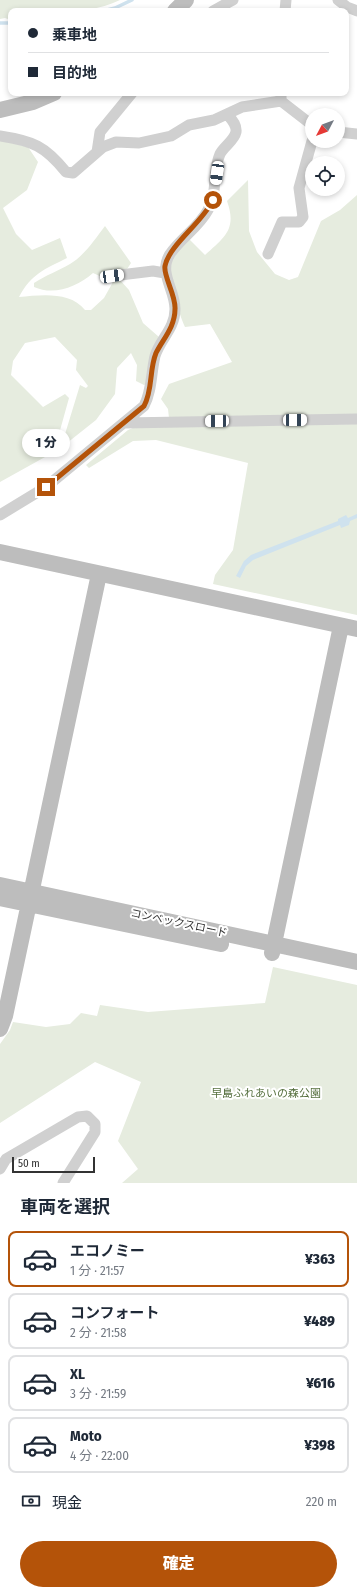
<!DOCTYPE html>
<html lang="ja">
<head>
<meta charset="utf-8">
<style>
  body { margin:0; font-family:"Fira Sans Condensed","Noto Sans JP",sans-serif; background:#f6f6f7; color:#1f2937; height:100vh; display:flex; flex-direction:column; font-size:15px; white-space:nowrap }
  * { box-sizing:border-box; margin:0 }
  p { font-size:13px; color:#747a83 }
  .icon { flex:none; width:22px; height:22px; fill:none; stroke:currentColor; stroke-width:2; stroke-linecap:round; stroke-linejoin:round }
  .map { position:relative; height:1183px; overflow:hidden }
  .panel { display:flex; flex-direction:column; background:#fff; flex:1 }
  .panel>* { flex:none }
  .guide { position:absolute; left:8px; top:8px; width:341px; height:88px; border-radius:8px; box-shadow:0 2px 6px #0003; display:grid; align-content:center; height:88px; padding:0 20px; background:#fff }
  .needle { width:26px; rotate:229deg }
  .controls { position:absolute; left:305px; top:108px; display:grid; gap:8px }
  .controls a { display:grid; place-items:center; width:40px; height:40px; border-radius:50%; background:#fff; box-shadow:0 2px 6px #0003; font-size:20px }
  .scale { position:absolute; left:12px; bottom:10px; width:83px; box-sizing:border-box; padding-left:4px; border:2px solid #333; border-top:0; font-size:11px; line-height:14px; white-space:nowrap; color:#333; -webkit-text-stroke:3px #fff; paint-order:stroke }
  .end { position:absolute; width:18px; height:18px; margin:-9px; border:5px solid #b45309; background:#fff; box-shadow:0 0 0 2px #fff }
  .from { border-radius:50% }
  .bubble { position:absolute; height:28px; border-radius:14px; background:#fff; box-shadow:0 2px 6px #0003; font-size:13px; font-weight:800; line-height:28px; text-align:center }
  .car { position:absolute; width:12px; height:24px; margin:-12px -6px; border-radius:5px; box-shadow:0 0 3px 1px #0007; background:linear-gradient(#fff 24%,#345 0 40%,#fff 0 76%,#345 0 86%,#fff 0) }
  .guide b { display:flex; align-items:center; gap:14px; height:38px; font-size:15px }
  .guide b+b { border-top:1px solid #e0e1e3 }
  .guide i { width:10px; height:10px; background:#1f2937 }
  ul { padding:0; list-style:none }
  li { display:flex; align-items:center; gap:12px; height:56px; margin:0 8px 6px; padding:0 12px; border:2px solid #e0e1e3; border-radius:8px }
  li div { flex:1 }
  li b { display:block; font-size:15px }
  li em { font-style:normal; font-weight:800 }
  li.on { border-color:#b45309 }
  li>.icon { width:36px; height:36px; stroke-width:1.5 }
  h2 { padding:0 20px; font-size:18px; line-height:48px }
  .pay { display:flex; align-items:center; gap:10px; height:44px; padding:0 20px; font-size:15px }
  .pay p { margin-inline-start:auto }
  .button { display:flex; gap:8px; margin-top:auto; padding:8px 20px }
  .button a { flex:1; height:46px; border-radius:24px; background:#b45309; color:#fff; font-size:16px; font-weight:800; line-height:46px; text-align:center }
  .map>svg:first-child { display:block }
  .green { fill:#e6ecdf }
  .water { fill:#cfe2ee }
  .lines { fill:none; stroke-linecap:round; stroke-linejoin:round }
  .stream { stroke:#cfe2ee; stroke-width:3.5 }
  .street { stroke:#d0d0d0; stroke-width:11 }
  .secondary { stroke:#bdbdbd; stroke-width:16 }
  .route { stroke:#b45309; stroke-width:5 }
  .labels { text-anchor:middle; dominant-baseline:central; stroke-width:4; stroke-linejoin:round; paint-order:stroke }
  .street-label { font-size:11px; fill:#333; stroke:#fff }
  .park-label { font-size:11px; fill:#56703f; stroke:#fff }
</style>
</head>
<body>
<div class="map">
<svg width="357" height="1183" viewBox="0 0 357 1183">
  <rect width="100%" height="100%" fill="#fff"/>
  <!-- green -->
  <path class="green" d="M0,0H120C88,16 46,11 11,11V20L5,18L0,19Z
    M0,140L28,147L38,162L27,190L3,208L16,234L32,250L60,238L67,258C45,269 31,274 19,297C41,295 70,291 85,310H91L104,298L113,282L93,273C77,287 54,296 34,287V283C46,275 58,271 70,264C85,255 95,239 105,226L131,263L120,280L129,290L143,323L159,337L147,384L144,385L136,381L137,365L131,353L117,368L115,394L96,420L67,443L62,444L80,385L86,388L88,386L76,370L77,360L55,337L25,343L13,361L11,375L43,407L65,394L69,398L54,452L0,482Z
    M248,180L249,231L257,252L275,274L289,280L298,277L321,221L340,210L357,195V415L169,418L168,409L161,399L169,384L232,362L210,324L185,327C178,311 166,274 173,258C176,251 184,245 189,239L205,255C225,237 237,229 227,201Z
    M357,424V615L213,584L215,575L233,550L248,463L156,440L133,441L89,468L86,465L128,430L135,427Z
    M273,967L357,985V1183H122L138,1169L118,1141L141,1082L95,1062L0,1123V1044L10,1030L13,1022L46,1027L70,1024L81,1013L97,1016L100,1005L148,1012L265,1003Z"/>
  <!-- water -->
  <path class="water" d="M357,514V518L350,521L349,525L341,528L340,525L253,560L246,566L240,578L236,576L244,561L251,555L338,521V519L346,515L348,518Z"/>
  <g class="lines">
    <!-- stream -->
    <path class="stream" d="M103,11L115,8L132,0
      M0,23H11"/>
    <!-- street -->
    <path class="street" d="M338,0L347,7L357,11
      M213,11L233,0
      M285,11L286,0
      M281,101L312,125
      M338,132L357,134
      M0,136C33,141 45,146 66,172L73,173L103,147L116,142L139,143L171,136L189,125L214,120L242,107L281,101V93
      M97,152L100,132L132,93
      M268,254L282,222H299L303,217L299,188L312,141
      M112,276L153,271L165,273
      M124,423L357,419
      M0,515L46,487L144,406C152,391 151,373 155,356C160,339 175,329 175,309C175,289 158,273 170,254C181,238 199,227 208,210C218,193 212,172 220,154C224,146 234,141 236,132C237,124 231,119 227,114
      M0,1169L6,1159L78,1117L87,1116L95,1124V1132L63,1183"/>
    <!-- secondary -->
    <path class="secondary" d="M175,11L186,0
      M0,110L33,102L54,93
      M0,552L357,629
      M0,885L357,962
      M0,898L221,944
      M272,953L341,626
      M0,1029L5,1016L99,574"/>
  </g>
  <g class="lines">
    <!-- route -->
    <path class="route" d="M46,487L144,406C153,390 149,370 156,353C163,339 175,327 175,309C176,295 163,276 165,266C169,245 203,222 213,200"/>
  </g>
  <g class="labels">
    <!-- street labels -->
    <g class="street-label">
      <text transform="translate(179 923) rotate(12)">コンベックスロード</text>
    </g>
    <!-- park labels -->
    <g class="park-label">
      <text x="266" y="1093">早島ふれあいの森公園</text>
    </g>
  </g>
</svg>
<div class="controls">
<a><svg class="needle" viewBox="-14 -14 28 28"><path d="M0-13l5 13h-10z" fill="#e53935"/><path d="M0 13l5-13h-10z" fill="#747a83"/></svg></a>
<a><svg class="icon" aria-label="locate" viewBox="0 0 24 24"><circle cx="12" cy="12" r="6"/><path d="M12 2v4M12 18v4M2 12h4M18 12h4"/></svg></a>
</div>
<div class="scale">50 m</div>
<i class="end from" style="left:213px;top:200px"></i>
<i class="end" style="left:46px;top:487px"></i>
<div class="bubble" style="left:22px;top:429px;width:48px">1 分</div>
<i class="car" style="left:217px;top:173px;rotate:188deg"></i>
<i class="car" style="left:112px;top:276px;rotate:82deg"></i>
<i class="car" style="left:295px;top:420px;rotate:89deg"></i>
<i class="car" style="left:217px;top:421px;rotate:269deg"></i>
<div class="guide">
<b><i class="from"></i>乗車地</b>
<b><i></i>目的地</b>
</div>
</div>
<section class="panel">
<h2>車両を選択</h2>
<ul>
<li class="on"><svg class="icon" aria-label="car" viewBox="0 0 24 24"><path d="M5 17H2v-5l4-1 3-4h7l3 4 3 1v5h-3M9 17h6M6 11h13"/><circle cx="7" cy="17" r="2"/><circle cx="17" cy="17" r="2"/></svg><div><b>エコノミー</b><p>1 分 · 21:57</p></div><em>¥363</em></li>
<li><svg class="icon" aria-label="car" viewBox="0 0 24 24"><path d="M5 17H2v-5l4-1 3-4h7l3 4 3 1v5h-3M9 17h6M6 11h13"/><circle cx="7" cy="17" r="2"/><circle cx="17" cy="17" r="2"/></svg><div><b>コンフォート</b><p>2 分 · 21:58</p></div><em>¥489</em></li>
<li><svg class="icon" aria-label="car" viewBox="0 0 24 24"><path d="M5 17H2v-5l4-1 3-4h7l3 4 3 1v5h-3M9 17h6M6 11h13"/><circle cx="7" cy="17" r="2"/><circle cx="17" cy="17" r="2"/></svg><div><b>XL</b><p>3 分 · 21:59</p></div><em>¥616</em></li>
<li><svg class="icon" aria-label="car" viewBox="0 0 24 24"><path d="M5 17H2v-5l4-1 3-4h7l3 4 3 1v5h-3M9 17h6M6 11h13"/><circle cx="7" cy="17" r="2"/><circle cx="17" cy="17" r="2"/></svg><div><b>Moto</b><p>4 分 · 22:00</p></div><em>¥398</em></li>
</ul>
<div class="pay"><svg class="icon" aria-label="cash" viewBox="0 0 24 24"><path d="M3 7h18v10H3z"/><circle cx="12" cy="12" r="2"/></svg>現金<p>220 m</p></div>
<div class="button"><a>確定</a></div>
</section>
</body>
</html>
